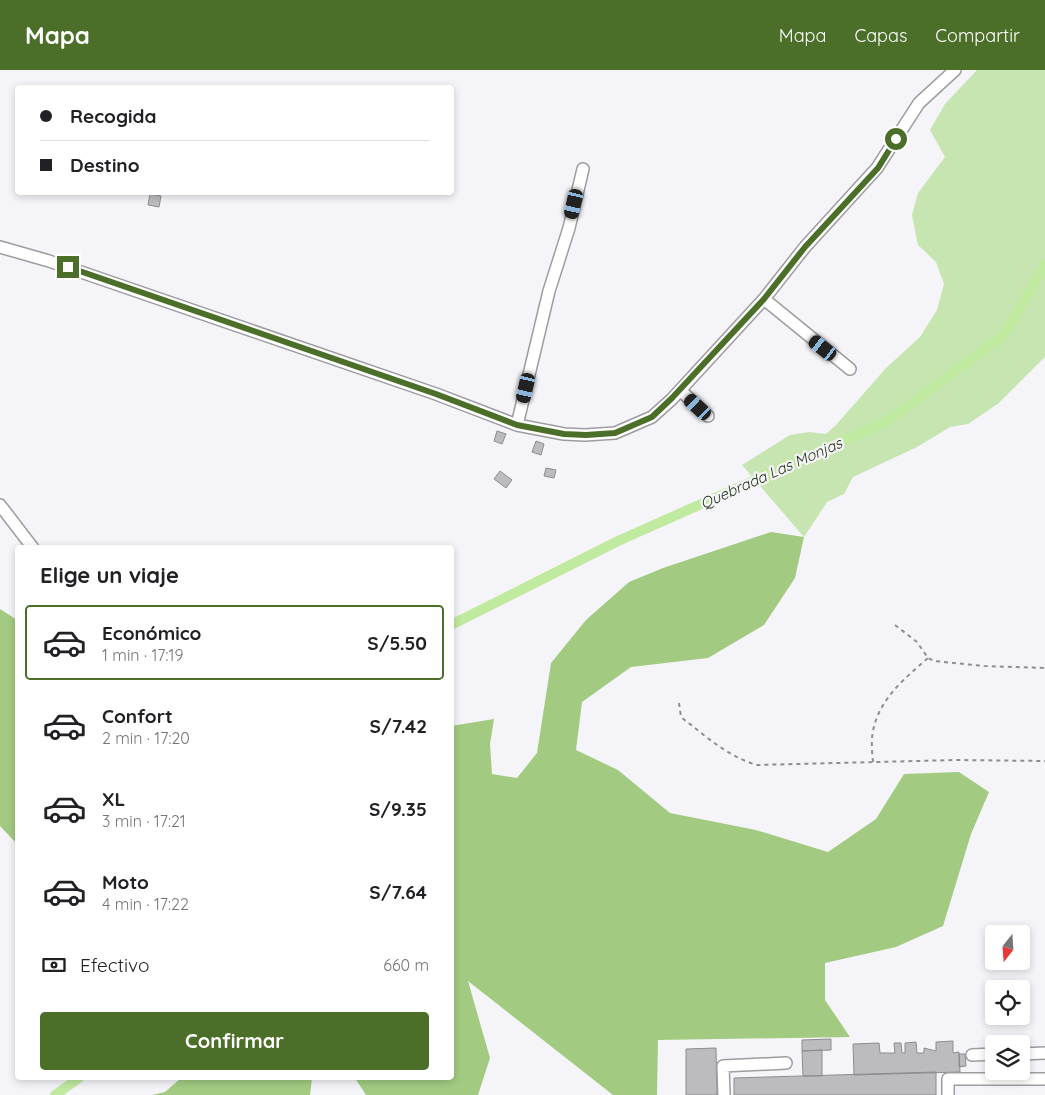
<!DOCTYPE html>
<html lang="es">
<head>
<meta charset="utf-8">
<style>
  body { margin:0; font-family:Quicksand,sans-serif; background:#f6f6f6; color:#202124; height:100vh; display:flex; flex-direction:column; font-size:19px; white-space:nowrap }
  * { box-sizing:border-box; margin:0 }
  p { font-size:16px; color:#757577 }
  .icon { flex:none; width:28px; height:28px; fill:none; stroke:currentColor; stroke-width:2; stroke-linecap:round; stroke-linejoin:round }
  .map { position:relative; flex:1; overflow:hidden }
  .details { position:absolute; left:15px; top:475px; width:439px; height:535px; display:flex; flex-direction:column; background:#fff; border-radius:5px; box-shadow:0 2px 8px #0003 }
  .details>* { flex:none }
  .hud { position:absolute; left:15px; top:15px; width:439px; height:110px; border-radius:5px; box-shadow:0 2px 8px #0003; display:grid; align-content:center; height:110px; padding:0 25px; background:#fff }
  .needle { width:32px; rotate:197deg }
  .fabs { position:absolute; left:985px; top:855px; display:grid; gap:10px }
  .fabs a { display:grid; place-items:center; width:45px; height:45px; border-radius:5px; background:#fff; box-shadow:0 2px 8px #0003; font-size:25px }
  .end { position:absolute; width:22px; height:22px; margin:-11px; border:6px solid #4b6f28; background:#fff; box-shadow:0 0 0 2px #fff }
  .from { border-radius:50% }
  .car { position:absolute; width:15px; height:30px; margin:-15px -8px; border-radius:6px; box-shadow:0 0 4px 1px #0007; background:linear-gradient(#222 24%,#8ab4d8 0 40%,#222 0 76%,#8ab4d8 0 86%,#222 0) }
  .hud b { display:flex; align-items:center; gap:18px; height:48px; font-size:19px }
  .hud b+b { border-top:1px solid #e0e0e0 }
  .hud i { width:12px; height:12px; background:#202124 }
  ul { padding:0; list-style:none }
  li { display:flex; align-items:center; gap:15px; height:75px; margin:0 10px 8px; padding:0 15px; border:2px solid transparent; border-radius:5px }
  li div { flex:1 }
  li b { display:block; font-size:19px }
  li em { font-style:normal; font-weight:700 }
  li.on { border-color:#4b6f28 }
  li>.icon { width:45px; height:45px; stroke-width:1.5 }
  h2 { padding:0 25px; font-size:22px; line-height:60px }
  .pay { display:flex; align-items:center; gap:12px; height:55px; padding:0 25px; font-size:19px }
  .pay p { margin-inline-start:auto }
  .cta { display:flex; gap:10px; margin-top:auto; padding:10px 25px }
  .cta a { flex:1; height:58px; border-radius:5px; background:#4b6f28; color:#fff; font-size:20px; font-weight:700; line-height:58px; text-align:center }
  header { display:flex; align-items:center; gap:30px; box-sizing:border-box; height:70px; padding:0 25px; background:#4b6f28; color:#fff }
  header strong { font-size:24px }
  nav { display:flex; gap:28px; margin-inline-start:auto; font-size:18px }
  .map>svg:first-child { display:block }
  .green { fill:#c7e5b0 }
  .forest { fill:#a2cb81 }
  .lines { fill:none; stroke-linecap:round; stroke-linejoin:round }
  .canal { stroke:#c0ea9f; stroke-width:10 }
  .building { fill:#bcbbbe; stroke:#8d8c8f }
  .minor-casing { stroke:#9d9c9f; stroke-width:14 }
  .path { stroke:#8e8d90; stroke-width:2; stroke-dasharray:4 4; stroke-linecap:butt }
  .minor { stroke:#fff; stroke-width:11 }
  .route { stroke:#4b6f28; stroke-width:6 }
  .labels { text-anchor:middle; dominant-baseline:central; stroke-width:4.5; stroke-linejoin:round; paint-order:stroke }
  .water-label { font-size:15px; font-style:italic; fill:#1e2e10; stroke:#f5f4f8 }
</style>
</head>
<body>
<header>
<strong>Mapa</strong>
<nav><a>Mapa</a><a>Capas</a><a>Compartir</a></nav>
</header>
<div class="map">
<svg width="1045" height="1025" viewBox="0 0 1045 1025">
  <rect width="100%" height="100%" fill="#f5f4f8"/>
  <!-- green -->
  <path class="green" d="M977,0H1045V287L999,333L968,354L950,357L917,377L853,407L844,424L827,432L804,467L742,395L790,365L809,362L826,364L836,355L886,298L920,267L937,240L944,214L936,192L918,175L912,145L918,123L945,87L930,60L945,34Z"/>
  <!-- forest -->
  <path class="forest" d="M771,462L804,467L795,508L764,555L708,588L631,597L582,632L576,680L618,700L670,743L756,760L828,782L876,749L904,704L959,702L989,722L971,764L943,856L896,877L825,893V930L850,967L658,970L657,1025H613L468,911L490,988L478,1025H366L355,1008H451V656L494,649L490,674L492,704L517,708L537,683L551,593L586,550L629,512L663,498Z
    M0,539L17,550V774L0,756Z
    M181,1008H312L310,1025H152L165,1022Z"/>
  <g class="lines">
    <!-- canal -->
    <path class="canal" d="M451,555L618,471L888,351L1004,265L1045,195
      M55,1025L79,1008"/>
  </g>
  <!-- building -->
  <path class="building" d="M150,124L161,126L159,137L148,135Z
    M497,361L506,364L502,374L494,371Z
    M536,371L544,374L541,385L532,382Z
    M546,398L556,400L554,408L544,406Z
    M500,401L512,410L506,418L494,409Z
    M831,969V980L802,981V970Z
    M953,971V983L959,982L960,1002L854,1005L853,974L879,973L880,983H895L894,973H901L902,983H905V973L916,972L917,983H924V978L936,981V972Z
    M716,978L717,1025H686V979Z
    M822,980V1006H803L802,981Z
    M959,984H965L966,996L959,997Z
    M936,1002V1025H734V1008Z"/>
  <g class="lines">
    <!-- minor casing -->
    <g class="minor-casing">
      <path id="minor" d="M0,177L49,191L436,324L517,355L564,364L585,365L615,363L652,347L672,329L764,229L805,177L877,98L919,33L955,0
        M764,229L850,299
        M680,320L708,346
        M517,355L549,221L569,158L583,99
        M0,435L33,478
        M1021,984L1045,983
        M972,985L994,984
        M724,1025L723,996L786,993
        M948,1025V1009H1045"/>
    </g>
    <!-- path -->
    <path class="path" d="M895,555L917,572L928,588L934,591L984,596L1045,598
      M679,633L681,647L686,651C708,668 729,687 757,695L957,690L1045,691
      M873,692C872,682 871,671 873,661C879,629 905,608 928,588"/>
    <!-- minor -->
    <use href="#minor" class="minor"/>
  </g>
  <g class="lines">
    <!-- route -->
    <path class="route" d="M68,197L436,324L517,355L564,364L586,365L615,363L652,347L672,328L764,229L805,177L878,98L896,69"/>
  </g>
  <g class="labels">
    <!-- water labels -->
    <g class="water-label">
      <text transform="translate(771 403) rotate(-24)">Quebrada Las Monjas</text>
    </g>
  </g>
</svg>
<div class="fabs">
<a><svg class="needle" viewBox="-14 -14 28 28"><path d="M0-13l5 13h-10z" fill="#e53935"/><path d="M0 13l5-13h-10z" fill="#757577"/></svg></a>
<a><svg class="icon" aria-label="locate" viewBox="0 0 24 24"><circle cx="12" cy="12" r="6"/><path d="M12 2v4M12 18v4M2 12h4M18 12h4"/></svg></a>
<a><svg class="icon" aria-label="layers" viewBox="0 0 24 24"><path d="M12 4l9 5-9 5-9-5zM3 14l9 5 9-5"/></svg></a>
</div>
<i class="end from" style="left:896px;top:69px"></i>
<i class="end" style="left:68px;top:197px"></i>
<i class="car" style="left:574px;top:134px;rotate:193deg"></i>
<i class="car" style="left:823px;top:278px;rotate:308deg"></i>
<i class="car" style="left:526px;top:318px;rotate:193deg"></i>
<i class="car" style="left:698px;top:337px;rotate:313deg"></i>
<div class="hud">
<b><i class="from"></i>Recogida</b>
<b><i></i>Destino</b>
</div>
<section class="details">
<h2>Elige un viaje</h2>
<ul>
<li class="on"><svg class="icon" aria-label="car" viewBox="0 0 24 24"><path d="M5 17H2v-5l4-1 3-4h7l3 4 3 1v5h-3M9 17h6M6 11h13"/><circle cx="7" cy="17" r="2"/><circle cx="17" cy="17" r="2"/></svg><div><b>Económico</b><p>1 min · 17:19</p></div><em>S/5.50</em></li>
<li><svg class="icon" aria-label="car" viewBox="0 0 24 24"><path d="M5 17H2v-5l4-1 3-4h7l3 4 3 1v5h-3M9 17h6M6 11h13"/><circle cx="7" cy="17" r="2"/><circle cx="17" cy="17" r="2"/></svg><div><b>Confort</b><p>2 min · 17:20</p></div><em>S/7.42</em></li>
<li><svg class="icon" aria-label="car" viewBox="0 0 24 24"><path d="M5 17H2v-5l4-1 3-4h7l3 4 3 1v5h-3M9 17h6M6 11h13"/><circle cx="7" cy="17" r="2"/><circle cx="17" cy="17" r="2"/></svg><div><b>XL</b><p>3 min · 17:21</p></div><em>S/9.35</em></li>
<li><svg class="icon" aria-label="car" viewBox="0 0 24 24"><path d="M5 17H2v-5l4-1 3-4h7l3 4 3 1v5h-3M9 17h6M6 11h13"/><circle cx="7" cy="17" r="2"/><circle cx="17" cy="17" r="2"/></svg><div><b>Moto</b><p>4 min · 17:22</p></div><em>S/7.64</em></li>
</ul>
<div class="pay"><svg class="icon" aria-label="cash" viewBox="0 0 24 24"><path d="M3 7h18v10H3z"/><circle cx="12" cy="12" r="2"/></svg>Efectivo<p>660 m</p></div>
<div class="cta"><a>Confirmar</a></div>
</section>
</div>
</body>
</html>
